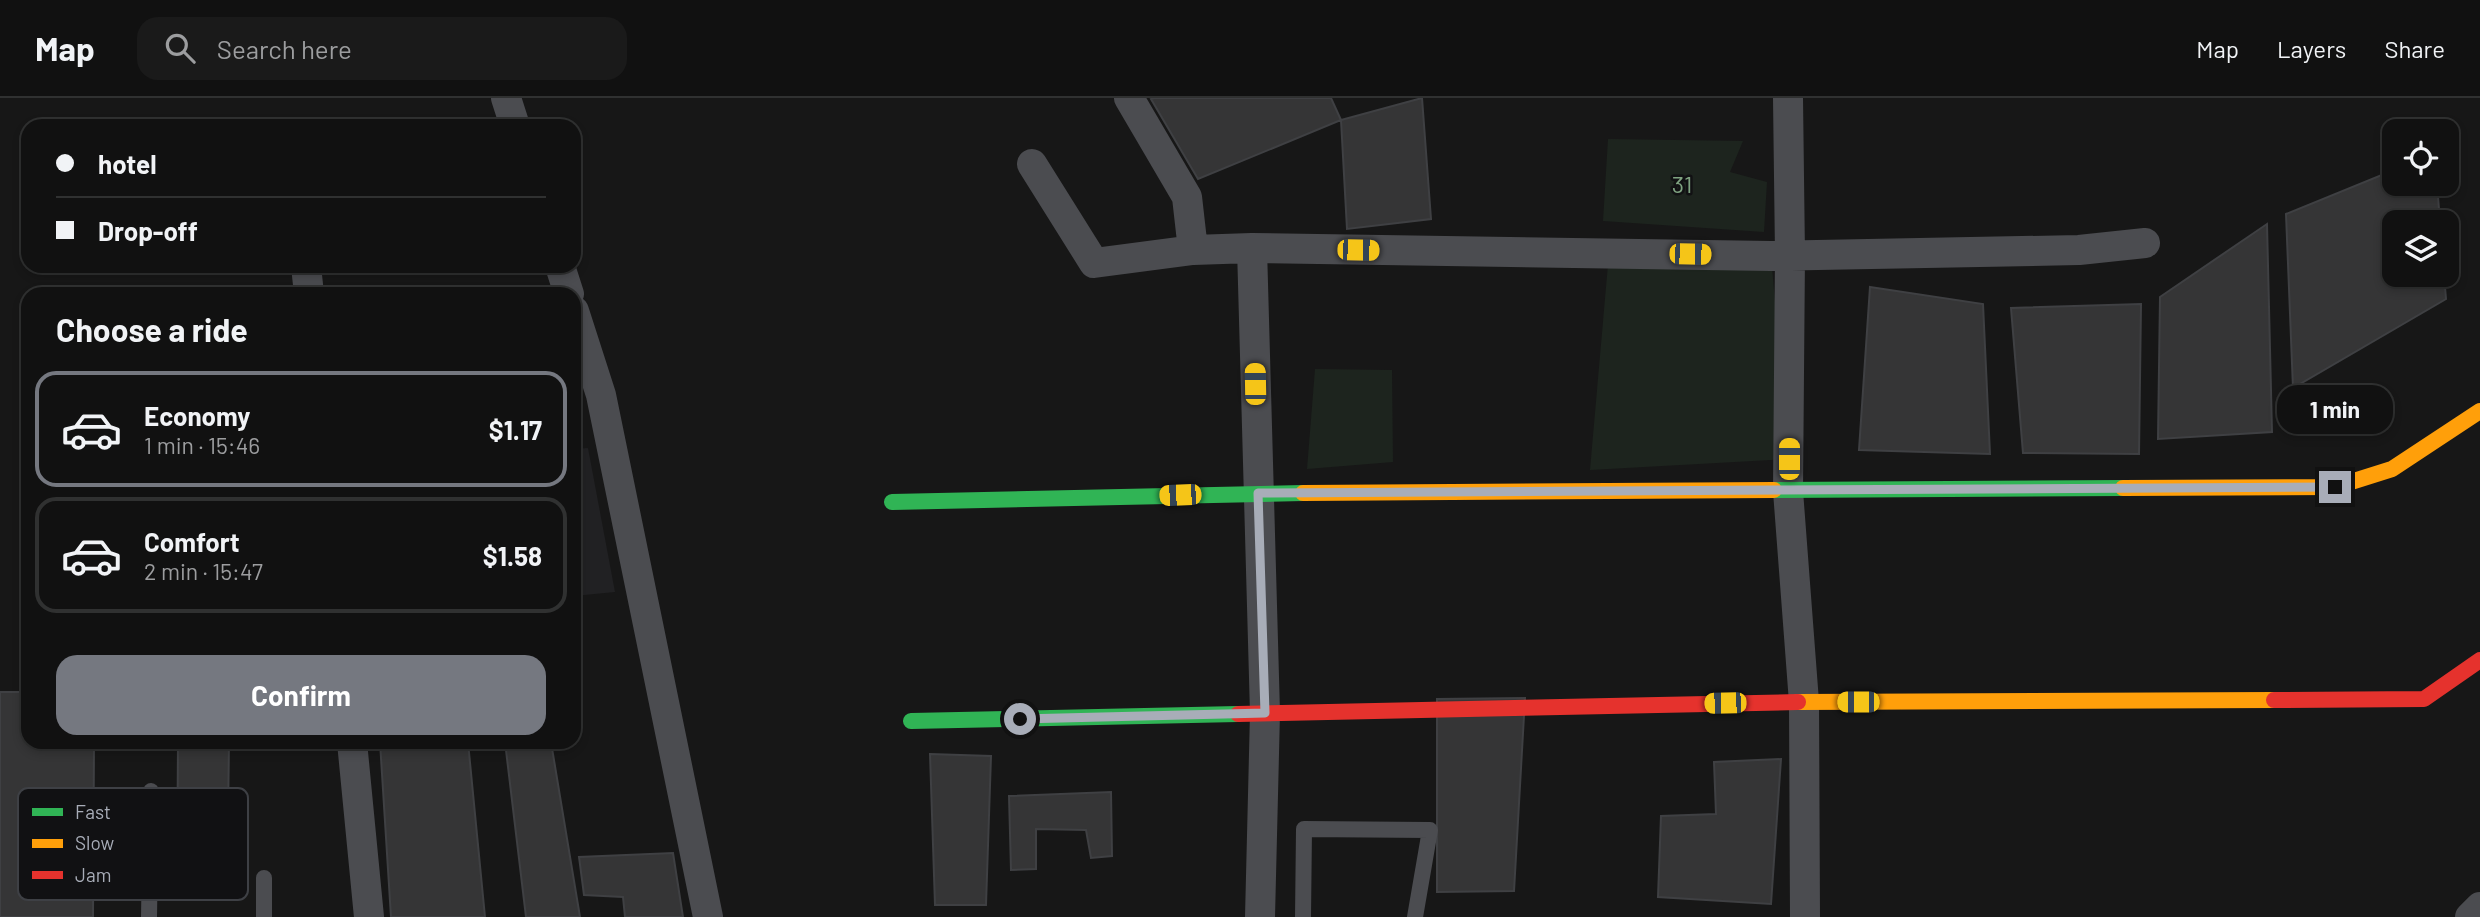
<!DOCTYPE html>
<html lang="en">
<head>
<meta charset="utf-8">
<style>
  body { margin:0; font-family:Barlow,sans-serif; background:#1a1a1a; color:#f1f3f6; height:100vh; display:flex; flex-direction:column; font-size:26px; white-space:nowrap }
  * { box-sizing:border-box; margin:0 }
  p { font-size:23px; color:#9c9d9f }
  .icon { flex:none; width:38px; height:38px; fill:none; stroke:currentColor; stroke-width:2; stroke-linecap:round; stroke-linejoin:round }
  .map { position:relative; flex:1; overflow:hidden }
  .sheet { position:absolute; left:21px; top:189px; width:560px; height:462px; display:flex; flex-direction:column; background:#111; border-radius:21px; box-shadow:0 4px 10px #0003,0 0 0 2px #303131 }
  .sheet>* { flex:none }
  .top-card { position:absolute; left:21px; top:21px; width:560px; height:154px; border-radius:21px; box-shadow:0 4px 10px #0003,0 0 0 2px #303131; display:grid; align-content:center; height:154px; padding:0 35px; background:#111 }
  .tools { position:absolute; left:2382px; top:21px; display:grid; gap:14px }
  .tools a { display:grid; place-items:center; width:77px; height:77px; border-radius:14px; background:#111; box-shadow:0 4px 10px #0003,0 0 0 2px #303131; font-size:35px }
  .end { position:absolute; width:32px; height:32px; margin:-16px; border:9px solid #a8adb8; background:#111; box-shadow:0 0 0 4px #111 }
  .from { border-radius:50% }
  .bubble { position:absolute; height:49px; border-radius:21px; background:#111; box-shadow:0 4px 10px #0003,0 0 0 2px #303131; font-size:23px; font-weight:700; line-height:49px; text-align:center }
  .car { position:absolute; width:21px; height:42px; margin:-21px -10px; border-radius:9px; box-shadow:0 0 5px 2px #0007; background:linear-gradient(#f5c518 24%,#345 0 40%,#f5c518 0 76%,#345 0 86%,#f5c518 0) }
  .top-card b { display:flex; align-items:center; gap:24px; height:66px; font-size:26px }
  .top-card b+b { border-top:2px solid #303131 }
  .top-card i { width:18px; height:18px; background:#f1f3f6 }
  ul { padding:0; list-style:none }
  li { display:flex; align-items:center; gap:21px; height:116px; margin:0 14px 10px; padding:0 21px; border:4px solid #303131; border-radius:21px }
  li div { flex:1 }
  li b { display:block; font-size:26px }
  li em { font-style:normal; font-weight:700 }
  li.current { border-color:#757880 }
  li>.icon { width:63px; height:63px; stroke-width:1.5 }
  h2 { padding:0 35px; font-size:32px; line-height:84px }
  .action { display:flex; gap:14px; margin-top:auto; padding:14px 35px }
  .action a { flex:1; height:80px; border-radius:21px; background:#757880; color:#fff; font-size:28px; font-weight:700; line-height:80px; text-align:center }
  header { display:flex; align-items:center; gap:42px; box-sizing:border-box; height:98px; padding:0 35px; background:#111; border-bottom:2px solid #303131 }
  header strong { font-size:33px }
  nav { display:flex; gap:38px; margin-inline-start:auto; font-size:24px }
  .search { width:490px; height:63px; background:#1a1a1a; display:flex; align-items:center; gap:18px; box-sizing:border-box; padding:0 24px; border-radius:21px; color:#9c9d9f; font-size:26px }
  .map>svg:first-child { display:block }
  .built { fill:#212123 }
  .green { fill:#1d241e }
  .building { fill:#353536; stroke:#3f4043; stroke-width:2 }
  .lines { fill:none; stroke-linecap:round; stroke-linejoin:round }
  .lane { stroke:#4b4c50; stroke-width:16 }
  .street { stroke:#4b4c50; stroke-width:30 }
  .fast { stroke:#30b455; stroke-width:16 }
  .slow { stroke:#ff9f0a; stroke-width:16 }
  .jam { stroke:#e5322d; stroke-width:16 }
  .route { stroke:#a8adb8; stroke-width:9 }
  .labels { text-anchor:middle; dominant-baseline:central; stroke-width:5; stroke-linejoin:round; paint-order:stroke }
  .park-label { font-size:24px; fill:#7fa381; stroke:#111113 }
  .key { fill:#111113; stroke:#3e4045; stroke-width:2 }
  .key-label { font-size:19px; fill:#a8adb8 }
</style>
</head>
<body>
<header>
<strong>Map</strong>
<div class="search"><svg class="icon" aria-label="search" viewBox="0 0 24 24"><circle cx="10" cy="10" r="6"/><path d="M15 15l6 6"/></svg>Search here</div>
<nav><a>Map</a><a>Layers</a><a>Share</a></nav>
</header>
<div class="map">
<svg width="2480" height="819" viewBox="0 0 2480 819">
  <rect width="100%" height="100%" fill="#171717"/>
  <!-- built -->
  <path class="built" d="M588,350L615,494L574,498V351Z"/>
  <!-- green -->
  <path class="green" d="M1608,41L1743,43L1730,74L1767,84L1764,134L1603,123Z
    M1609,155L1771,158L1789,361L1590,372Z
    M1315,271L1392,272L1393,364L1307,371Z"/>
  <!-- building -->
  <path class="building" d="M1154,0H1331L1341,22L1198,81L1151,1Z
    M1422,0L1431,121L1347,131L1341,22Z
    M2394,72V86H2437L2440,124H2394V177H2444L2446,201L2293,290L2286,116Z
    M2267,126L2272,334L2158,341L2160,199Z
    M1870,189L1983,206L1990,356L1859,352Z
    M2141,206L2139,356L2023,355L2011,210Z
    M0,594H28V644H94L93,819H0Z
    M1525,600L1514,793L1437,794V601Z
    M178,644H229L227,795L177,794Z
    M380,644H468L485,819H391Z
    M505,644H551L580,819H526Z
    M930,656L991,658L986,807H935Z
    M1781,661L1771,806L1658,799L1661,718L1716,716L1714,664Z
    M1111,694L1112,758L1091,760L1086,732L1036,731V771L1011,772L1009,698Z
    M673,755L683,819H625L623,799L584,797L579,759Z"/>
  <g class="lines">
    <!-- lane -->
    <path class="lane" d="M149,819L151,693
      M264,819V780
      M1303,819L1304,731L1430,732L1415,819"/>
    <!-- street -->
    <path class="street" d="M506,0L515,28
      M1129,0L1187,99L1193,152
      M1788,0L1790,157L1788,393L1804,604L1805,819
      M1032,66L1094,165L1193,152L1252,150L1771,158L2079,152L2145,145
      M1252,150L1265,615L1260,819
      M306,168L309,196
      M560,168L569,196
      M574,213L601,297L708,819
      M352,644L369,819
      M2470,819L2480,809"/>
    <!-- fast -->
    <path class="fast" d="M1774,392L2123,390
      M892,404L1303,395
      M911,623L1238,616"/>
    <!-- slow -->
    <path class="slow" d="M2123,390L2335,389L2392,371L2480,313
      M1303,395L1774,392
      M1798,604L2274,602"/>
    <!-- jam -->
    <path class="jam" d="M2274,602L2424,601L2480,562
      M1238,616L1798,604"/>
  </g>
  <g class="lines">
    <!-- route -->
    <path class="route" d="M1020,621L1265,615L1258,395L2335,389"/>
  </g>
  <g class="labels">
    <!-- park labels -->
    <g class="park-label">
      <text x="1682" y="85">31</text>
    </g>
  </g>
  <!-- legend -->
  <rect x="18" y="690" width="230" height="112" rx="10" class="key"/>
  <rect x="32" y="710" width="31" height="8" fill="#30b455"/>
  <rect x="32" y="741" width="31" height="9" fill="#ff9f0a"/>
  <rect x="32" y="773" width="31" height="8" fill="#e5322d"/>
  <g class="key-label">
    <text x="75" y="721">Fast</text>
    <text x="75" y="752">Slow</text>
    <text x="75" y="784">Jam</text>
  </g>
</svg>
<div class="tools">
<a><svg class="icon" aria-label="locate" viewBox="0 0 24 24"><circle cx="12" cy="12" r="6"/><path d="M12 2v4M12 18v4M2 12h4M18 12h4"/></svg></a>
<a><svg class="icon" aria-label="layers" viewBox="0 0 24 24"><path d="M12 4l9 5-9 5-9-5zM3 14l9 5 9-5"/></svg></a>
</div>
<i class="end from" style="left:1020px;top:621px"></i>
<i class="end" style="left:2335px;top:389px"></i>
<div class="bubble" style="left:2277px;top:287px;width:116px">1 min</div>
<i class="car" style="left:1358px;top:152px;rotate:91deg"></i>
<i class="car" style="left:1690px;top:156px;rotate:91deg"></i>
<i class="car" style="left:1255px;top:286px;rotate:359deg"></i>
<i class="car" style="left:1789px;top:361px;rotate:0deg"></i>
<i class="car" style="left:1180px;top:397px;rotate:268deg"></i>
<i class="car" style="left:1858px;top:604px;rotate:270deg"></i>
<i class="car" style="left:1725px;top:605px;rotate:269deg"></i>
<div class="top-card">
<b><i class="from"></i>hotel</b>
<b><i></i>Drop-off</b>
</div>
<section class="sheet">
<h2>Choose a ride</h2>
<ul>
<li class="current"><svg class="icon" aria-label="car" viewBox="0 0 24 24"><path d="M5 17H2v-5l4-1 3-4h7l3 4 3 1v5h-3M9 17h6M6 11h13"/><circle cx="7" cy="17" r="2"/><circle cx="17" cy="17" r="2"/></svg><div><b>Economy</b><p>1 min · 15:46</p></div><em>$1.17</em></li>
<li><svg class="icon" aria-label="car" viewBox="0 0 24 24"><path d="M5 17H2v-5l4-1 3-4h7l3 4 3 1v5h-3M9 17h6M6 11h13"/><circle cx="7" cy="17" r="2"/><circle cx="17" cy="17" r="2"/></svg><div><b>Comfort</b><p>2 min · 15:47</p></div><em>$1.58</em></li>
</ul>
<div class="action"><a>Confirm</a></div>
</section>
</div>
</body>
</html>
